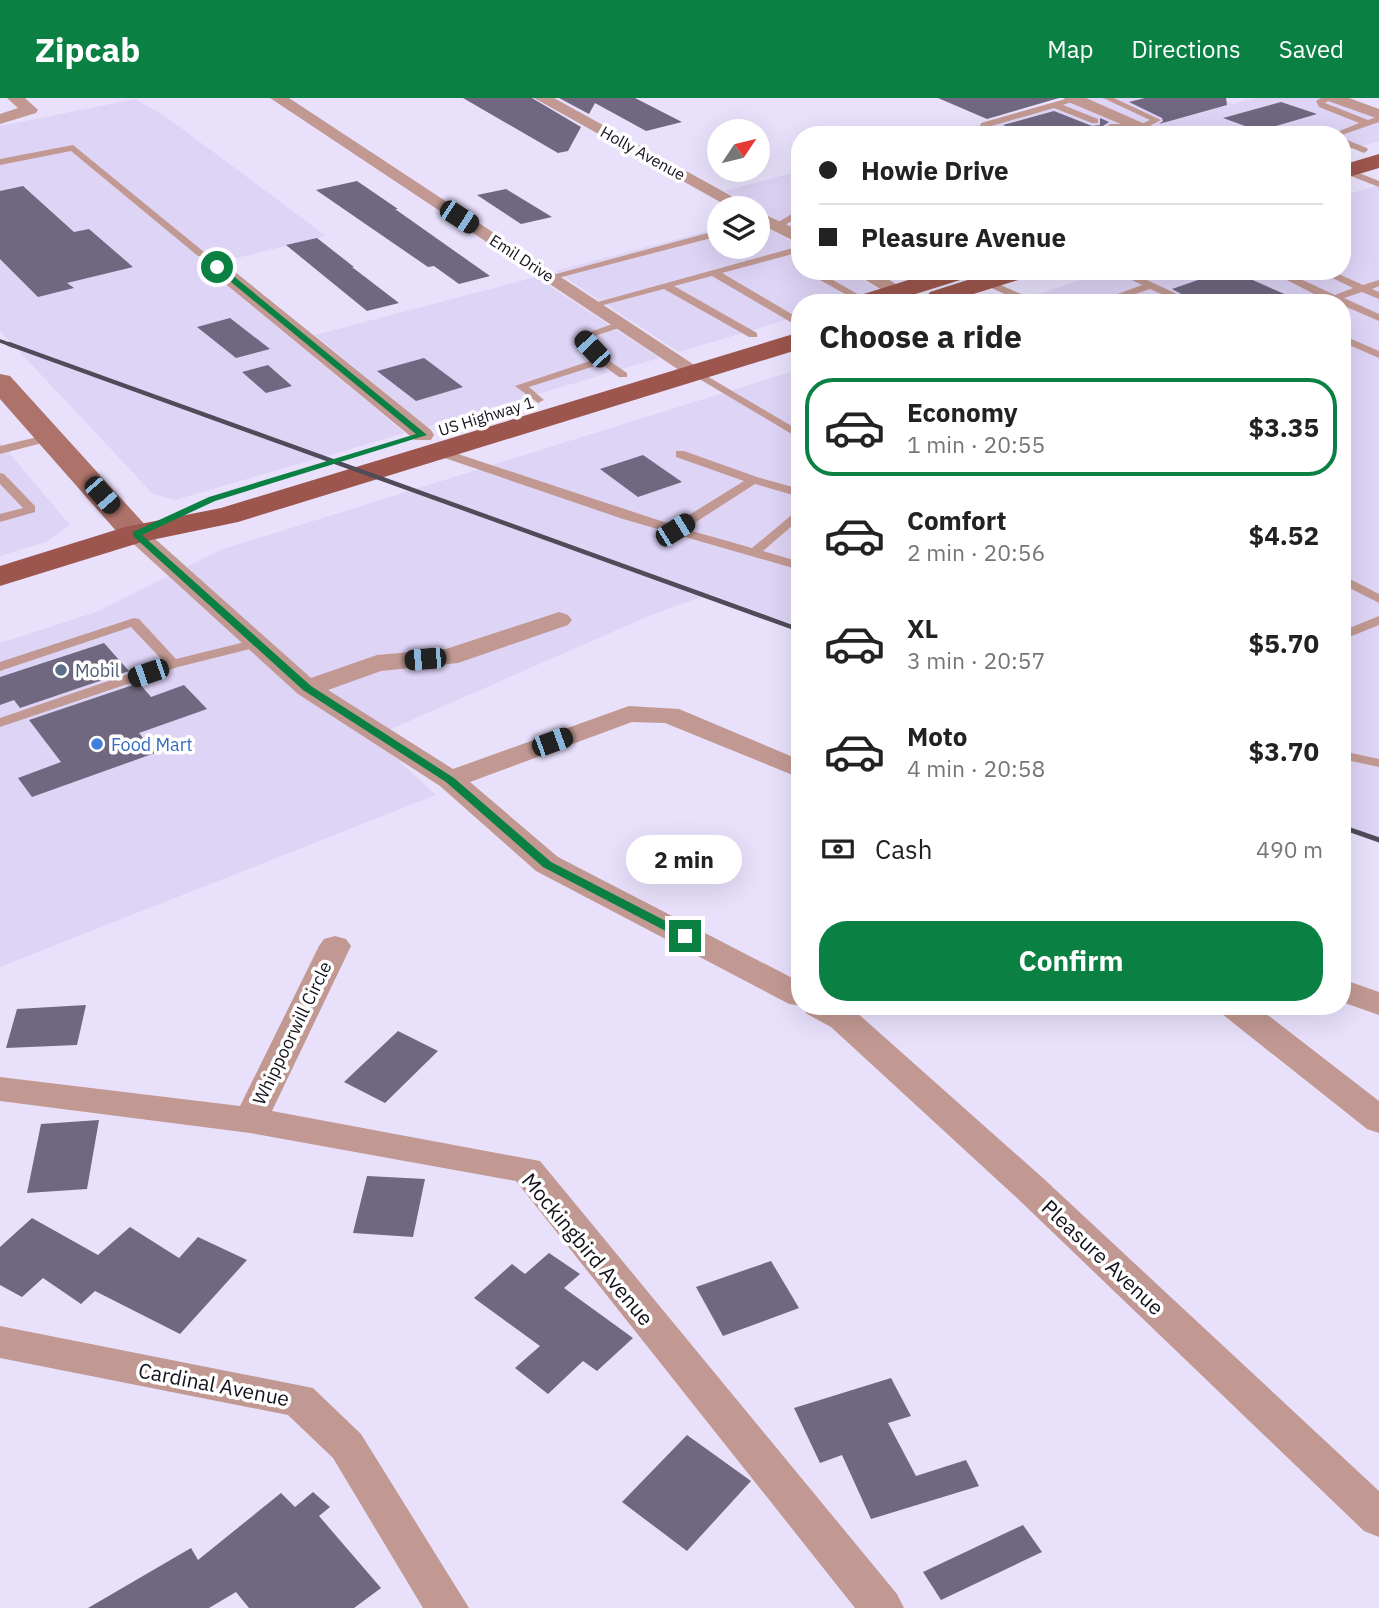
<!DOCTYPE html>
<html lang="en">
<head>
<meta charset="utf-8">
<style>
  body { margin:0; font-family:"IBM Plex Sans",sans-serif; background:#f2f2f2; color:#222; height:100vh; display:flex; flex-direction:column; font-size:26px; white-space:nowrap }
  * { box-sizing:border-box; margin:0 }
  p { font-size:23px; color:#767676 }
  .icon { flex:none; width:38px; height:38px; fill:none; stroke:currentColor; stroke-width:2; stroke-linecap:round; stroke-linejoin:round }
  .map { position:relative; flex:1; overflow:hidden }
  .panel { position:absolute; left:791px; top:196px; width:560px; height:721px; display:flex; flex-direction:column; background:#fff; border-radius:28px; box-shadow:0 7px 28px #0002 }
  .panel>* { flex:none }
  .banner { position:absolute; left:791px; top:28px; width:560px; height:154px; border-radius:28px; box-shadow:0 7px 28px #0002; display:grid; align-content:center; height:154px; padding:0 28px; background:#fff }
  .needle { width:46px; rotate:55deg }
  .buttons { position:absolute; left:707px; top:21px; display:grid; gap:14px }
  .buttons a { display:grid; place-items:center; width:63px; height:63px; border-radius:50%; background:#fff; box-shadow:0 7px 28px #0002; font-size:35px }
  .end { position:absolute; width:32px; height:32px; margin:-16px; border:9px solid #0b8043; background:#fff; box-shadow:0 0 0 4px #fff }
  .from { border-radius:50% }
  .bubble { position:absolute; height:49px; border-radius:24px; background:#fff; box-shadow:0 7px 28px #0002; font-size:23px; font-weight:700; line-height:49px; text-align:center }
  .car { position:absolute; width:21px; height:42px; margin:-21px -10px; border-radius:9px; box-shadow:0 0 5px 2px #0007; background:linear-gradient(#222 24%,#8ab4d8 0 40%,#222 0 76%,#8ab4d8 0 86%,#222 0) }
  .banner b { display:flex; align-items:center; gap:24px; height:66px; font-size:26px }
  .banner b+b { border-top:2px solid #e0e0e0 }
  .banner i { width:18px; height:18px; background:#222 }
  ul { padding:0; list-style:none }
  li { display:flex; align-items:center; gap:21px; height:98px; margin:0 14px 10px; padding:0 14px; border:4px solid transparent; border-radius:28px }
  li div { flex:1 }
  li b { display:block; font-size:26px }
  li em { font-style:normal; font-weight:700 }
  li.on { border-color:#0b8043 }
  li>.icon { width:63px; height:63px; stroke-width:1.5 }
  h2 { padding:0 28px; font-size:32px; line-height:84px }
  .pay { display:flex; align-items:center; gap:18px; height:77px; padding:0 28px; font-size:26px }
  .pay p { margin-inline-start:auto }
  .action { display:flex; gap:14px; margin-top:auto; padding:14px 28px }
  .action a { flex:1; height:80px; border-radius:28px; background:#0b8043; color:#fff; font-size:28px; font-weight:700; line-height:80px; text-align:center }
  header { display:flex; align-items:center; gap:42px; box-sizing:border-box; height:98px; padding:0 35px; background:#0b8043; color:#fff }
  header strong { font-size:33px }
  nav { display:flex; gap:38px; margin-inline-start:auto; font-size:24px }
  .map>svg:first-child { display:block }
  .built { fill:#ded4f6 }
  .building { fill:#6f6880 }
  .lines { fill:none; stroke-linecap:round; stroke-linejoin:round }
  .service { fill:#c19992; fill-rule:evenodd }
  .minor { fill:#c19992; fill-rule:evenodd }
  .secondary { fill:#ad726a; fill-rule:evenodd }
  .primary { fill:#9c564d; fill-rule:evenodd }
  .rail-far2 { stroke:#504b59; stroke-width:3.5 }
  .rail-far1 { stroke:#504b59; stroke-width:4.5 }
  .rail { stroke:#504b59; stroke-width:5 }
  .route { fill:#0b8043 }
  .service-dot { fill:#5c6f8a; stroke:#fff; stroke-width:2.5 }
  .shop-dot { fill:#3f7fe0; stroke:#fff; stroke-width:2.5 }
  .labels { text-anchor:middle; dominant-baseline:central; stroke-width:7; stroke-linejoin:round; paint-order:stroke }
  .far-street-label { font-size:16px; fill:#15121b; stroke:#fff }
  .service-label { font-size:18px; fill:#4e5e75; stroke:#fff; text-anchor:start }
  .shop-label { font-size:18px; fill:#366cbe; stroke:#fff; text-anchor:start }
  .street-label { font-size:18px; fill:#15121b; stroke:#fff }
  .near-street-label { font-size:21px; fill:#15121b; stroke:#fff }
</style>
</head>
<body>
<header>
<strong>Zipcab</strong>
<nav><a>Map</a><a>Directions</a><a>Saved</a></nav>
</header>
<div class="map">
<svg width="1379" height="1510" viewBox="0 0 1379 1510">
  <rect width="100%" height="100%" fill="#e9e1fc"/>
  <!-- built -->
  <path class="built" d="M1083,0H1214L1233,6L1256,0H1323L1379,20V43L1342,54V37H1173Z
    M135,1L165,18L326,138L204,168L405,335L175,402L153,396L0,233V28Z
    M1070,3L1151,37H940Z
    M800,73V134L724,93Z
    M1379,87V740L1342,727V205H1047L1032,198L1108,173H1342V98Z
    M758,125L800,148V173H846L882,193L842,205H800V218L679,254L555,173L719,130V149H758Z
    M536,179L659,260L427,329L315,237Z
    M800,271V529L710,496L651,517L373,639L436,697L0,869V545L96,514L220,452Z
    M0,344L70,427L46,444L0,458Z"/>
  <!-- building -->
  <path class="building" d="M463,0H532L581,29L568,53L558,55Z
    M559,0H635L682,24L646,33L595,5L589,16Z
    M938,0H1059L987,21Z
    M1145,0H1226L1227,7L1159,26L1163,23L1162,20L1129,4Z
    M1281,4L1317,16L1259,33L1223,20Z
    M1054,13L1092,28L1100,27V20L1109,24L1103,28L1107,34H1129L1120,37H1025L1003,27Z
    M357,83L398,111H395L490,178L459,186L434,168L428,169L316,92Z
    M23,88L74,134L89,131L133,169L67,185L74,190L38,199L0,161V93Z
    M506,91L552,119L521,126L477,97Z
    M317,140L354,169H352L399,205L367,213L286,147Z
    M1224,173H1232L1305,205H1198L1172,191Z
    M230,220L270,251L236,260L197,229Z
    M424,260L463,289L416,303L377,273Z
    M268,267L292,288L266,295L242,274Z
    M643,357L682,384L638,399L600,371Z
    M104,545L129,573L20,610L14,602L0,607V579Z
    M139,585L151,599L184,587L207,611L139,635L155,655L32,699L18,680L61,664L29,622Z
    M86,907L77,947L6,950L17,911Z
    M398,933L438,953L385,1005L344,984Z
    M99,1022L87,1091L27,1095L41,1026Z
    M367,1078L425,1081L413,1139L353,1135Z
    M32,1120L98,1157L130,1129L179,1160L198,1139L247,1162L180,1236L95,1193L81,1206L43,1180L22,1199L0,1187V1149Z
    M549,1155L580,1176L564,1190L633,1240L597,1273L583,1263L548,1296L515,1270L540,1248L474,1200L512,1166L525,1176Z
    M771,1163L799,1210L723,1238L696,1189Z
    M891,1280L911,1318L888,1325L916,1378L966,1362L979,1388L871,1421L842,1357L820,1365L794,1310Z
    M687,1337L751,1383L687,1453L622,1404Z
    M313,1394L330,1409L319,1418L381,1490L354,1510H249L236,1494L209,1510H88L191,1450L198,1462L281,1395L295,1409Z
    M1023,1427L1042,1454L941,1502L923,1474Z"/>
  <g class="lines">
    <!-- service -->
    <path class="service" d="M1069,0L1079,1L1063,7L1098,21V25H1092L1054,10L988,29V31L999,37H987L979,32L981,25Z
      M1103,0H1114L1161,22L1142,32L1107,31L1106,29L1110,26H1141L1150,22Z
      M1333,0L1325,5L1368,22L1379,18V24L1342,37H1330L1359,25L1319,9L1316,3L1321,0Z
      M1342,40L1367,50L1368,52L1364,55L1342,46Z
      M73,47L204,154V158H198L71,53L0,67V61Z
      M1343,71H1349L1379,83V89L1343,75Z
      M800,111V118L780,130L772,128Z
      M719,132V138L550,182L545,179Z
      M800,148V154L722,175L800,221V227L794,226L712,178L674,188L757,235V239H749L664,191L592,210L587,207Z
      M804,173H817L870,203L861,205Z
      M1114,173H1128L1196,205H1182L1150,191L1109,205H1093L1142,187Z
      M1269,173H1283L1335,197L1353,190L1318,173H1332L1363,187L1379,182V188L1372,191L1379,194V201L1362,194L1344,200L1379,216V223L1342,207V205L1328,203Z
      M987,181L1037,203L1038,205H1024L983,186L982,184Z
      M621,223L625,224V228L588,240L611,264L627,275V279H619L601,266L529,289L544,302L538,305L515,288L596,261L576,239Z
      M1342,237L1379,253V260L1342,244Z
      M695,271L800,333V341L691,276L689,274Z
      M50,336L54,338V342L0,356V348Z
      M437,349L673,427L744,383L676,359V353H684L757,379L800,391V399L755,386L685,431L752,450L800,410V421L763,453L800,464V472L623,421L433,356L431,353Z
      M0,375L4,376L35,408V414L0,424V416L23,410L0,386Z
      M1342,477L1379,496V505L1342,486Z
      M1379,518V527L1342,542V533Z
      M134,520L139,521L176,561L257,541L264,545L262,548L178,569L0,629V620L164,564L131,529L0,573V564Z
      M1342,653L1379,661V669L1342,661Z"/>
    <!-- minor -->
    <path class="minor" d="M7,0H25L38,12L36,15L0,26V16L18,10Z
      M270,0H289L705,274L702,278H688Z
      M534,0H554L753,110H731Z
      M1064,0H1086L1170,37H1147L1066,3Z
      M1326,0H1349L1379,11V21L1328,3Z
      M758,113L800,133V146L758,125Z
      M217,163L224,165L431,332L434,337L431,342H415L210,173L208,169L210,165Z
      M851,173H875L907,193L904,197H890Z
      M136,429L144,431L311,580L377,557L446,551L550,517L559,514L568,517L572,522L568,527L458,565L381,573L328,592L453,671L629,608L679,611L800,662V680L665,625L632,624L470,684L558,759L800,884V908H846L855,913L1044,1081L1379,1393V1439L1364,1433L1018,1101L831,929L807,916L803,908L789,906L536,773L440,688L298,596L128,441L124,436L128,431Z
      M335,838L346,841L351,848L272,1013L540,1063L897,1496L904,1510H855L516,1083L250,1035L0,1003V979L240,1008L319,848L324,841Z
      M1342,881L1379,894V917L1342,904Z
      M1218,908H1256L1379,1003V1035L1367,1031L1222,916Z
      M0,1228L313,1290L361,1336L469,1510H423L333,1360L288,1317L0,1260Z"/>
    <!-- secondary -->
    <path class="secondary" d="M0,276L10,278L147,429L151,436L147,443L136,445L125,443L0,301Z"/>
    <!-- primary -->
    <path class="primary" d="M1379,56V70L1342,81V67Z
      M937,173H976L973,178L887,205H848L851,200Z
      M996,173H1034L1031,178L948,204H930L926,199L930,194Z
      M800,234V251L238,424L142,444L0,488V468L125,429L221,410Z"/>
    <!-- rail-far2 -->
    <path class="rail-far2" d="M0,243L14,248"/>
    <!-- rail-far1 -->
    <path class="rail-far1" d="M9,246L800,532"/>
    <!-- rail -->
    <path class="rail" d="M1342,729L1379,742"/>
  </g>
  <!-- route -->
  <path class="route" d="M214,167H220L427,337L215,403L142,437L311,588L454,680L551,764L689,835V841H681L543,769L446,684L303,592L133,438V434L209,399L416,336L214,170Z"/>
  <!-- markers -->
  <circle class="service-dot" cx="61" cy="572" r="7"/>
  <circle class="shop-dot" cx="97" cy="646" r="7"/>
  <g class="labels">
    <!-- far-street labels -->
    <g class="far-street-label">
      <text transform="translate(643 55) rotate(29)">Holly Avenue</text>
      <text transform="translate(522 160) rotate(33)">Emil Drive</text>
      <text transform="translate(486 318) rotate(-17)">US Highway 1</text>
    </g>
    <!-- service labels -->
    <g class="service-label">
      <text x="75" y="572">Mobil</text>
    </g>
    <!-- shop labels -->
    <g class="shop-label">
      <text x="111" y="646">Food Mart</text>
    </g>
    <!-- street labels -->
    <g class="street-label">
      <text transform="translate(292 935) rotate(-64)">Whippoorwill Circle</text>
    </g>
    <!-- near-street labels -->
    <g class="near-street-label">
      <text transform="translate(588 1151) rotate(50)">Mockingbird Avenue</text>
      <text transform="translate(1103 1159) rotate(43)">Pleasure Avenue</text>
      <text transform="translate(214 1286) rotate(11)">Cardinal Avenue</text>
    </g>
  </g>
</svg>
<div class="buttons">
<a><svg class="needle" viewBox="-14 -14 28 28"><path d="M0-13l5 13h-10z" fill="#e53935"/><path d="M0 13l5-13h-10z" fill="#767676"/></svg></a>
<a><svg class="icon" aria-label="layers" viewBox="0 0 24 24"><path d="M12 4l9 5-9 5-9-5zM3 14l9 5 9-5"/></svg></a>
</div>
<i class="end from" style="left:217px;top:169px"></i>
<i class="end" style="left:685px;top:838px"></i>
<div class="bubble" style="left:626px;top:737px;width:116px">2 min</div>
<i class="car" style="left:459px;top:119px;rotate:123deg"></i>
<i class="car" style="left:592px;top:251px;rotate:317deg"></i>
<i class="car" style="left:102px;top:397px;rotate:139deg"></i>
<i class="car" style="left:675px;top:432px;rotate:58deg"></i>
<i class="car" style="left:425px;top:561px;rotate:265deg"></i>
<i class="car" style="left:148px;top:575px;rotate:251deg"></i>
<i class="car" style="left:552px;top:644px;rotate:70deg"></i>
<div class="banner">
<b><i class="from"></i>Howie Drive</b>
<b><i></i>Pleasure Avenue</b>
</div>
<section class="panel">
<h2>Choose a ride</h2>
<ul>
<li class="on"><svg class="icon" aria-label="car" viewBox="0 0 24 24"><path d="M5 17H2v-5l4-1 3-4h7l3 4 3 1v5h-3M9 17h6M6 11h13"/><circle cx="7" cy="17" r="2"/><circle cx="17" cy="17" r="2"/></svg><div><b>Economy</b><p>1 min · 20:55</p></div><em>$3.35</em></li>
<li><svg class="icon" aria-label="car" viewBox="0 0 24 24"><path d="M5 17H2v-5l4-1 3-4h7l3 4 3 1v5h-3M9 17h6M6 11h13"/><circle cx="7" cy="17" r="2"/><circle cx="17" cy="17" r="2"/></svg><div><b>Comfort</b><p>2 min · 20:56</p></div><em>$4.52</em></li>
<li><svg class="icon" aria-label="car" viewBox="0 0 24 24"><path d="M5 17H2v-5l4-1 3-4h7l3 4 3 1v5h-3M9 17h6M6 11h13"/><circle cx="7" cy="17" r="2"/><circle cx="17" cy="17" r="2"/></svg><div><b>XL</b><p>3 min · 20:57</p></div><em>$5.70</em></li>
<li><svg class="icon" aria-label="car" viewBox="0 0 24 24"><path d="M5 17H2v-5l4-1 3-4h7l3 4 3 1v5h-3M9 17h6M6 11h13"/><circle cx="7" cy="17" r="2"/><circle cx="17" cy="17" r="2"/></svg><div><b>Moto</b><p>4 min · 20:58</p></div><em>$3.70</em></li>
</ul>
<div class="pay"><svg class="icon" aria-label="cash" viewBox="0 0 24 24"><path d="M3 7h18v10H3z"/><circle cx="12" cy="12" r="2"/></svg>Cash<p>490 m</p></div>
<div class="action"><a>Confirm</a></div>
</section>
</div>
</body>
</html>
